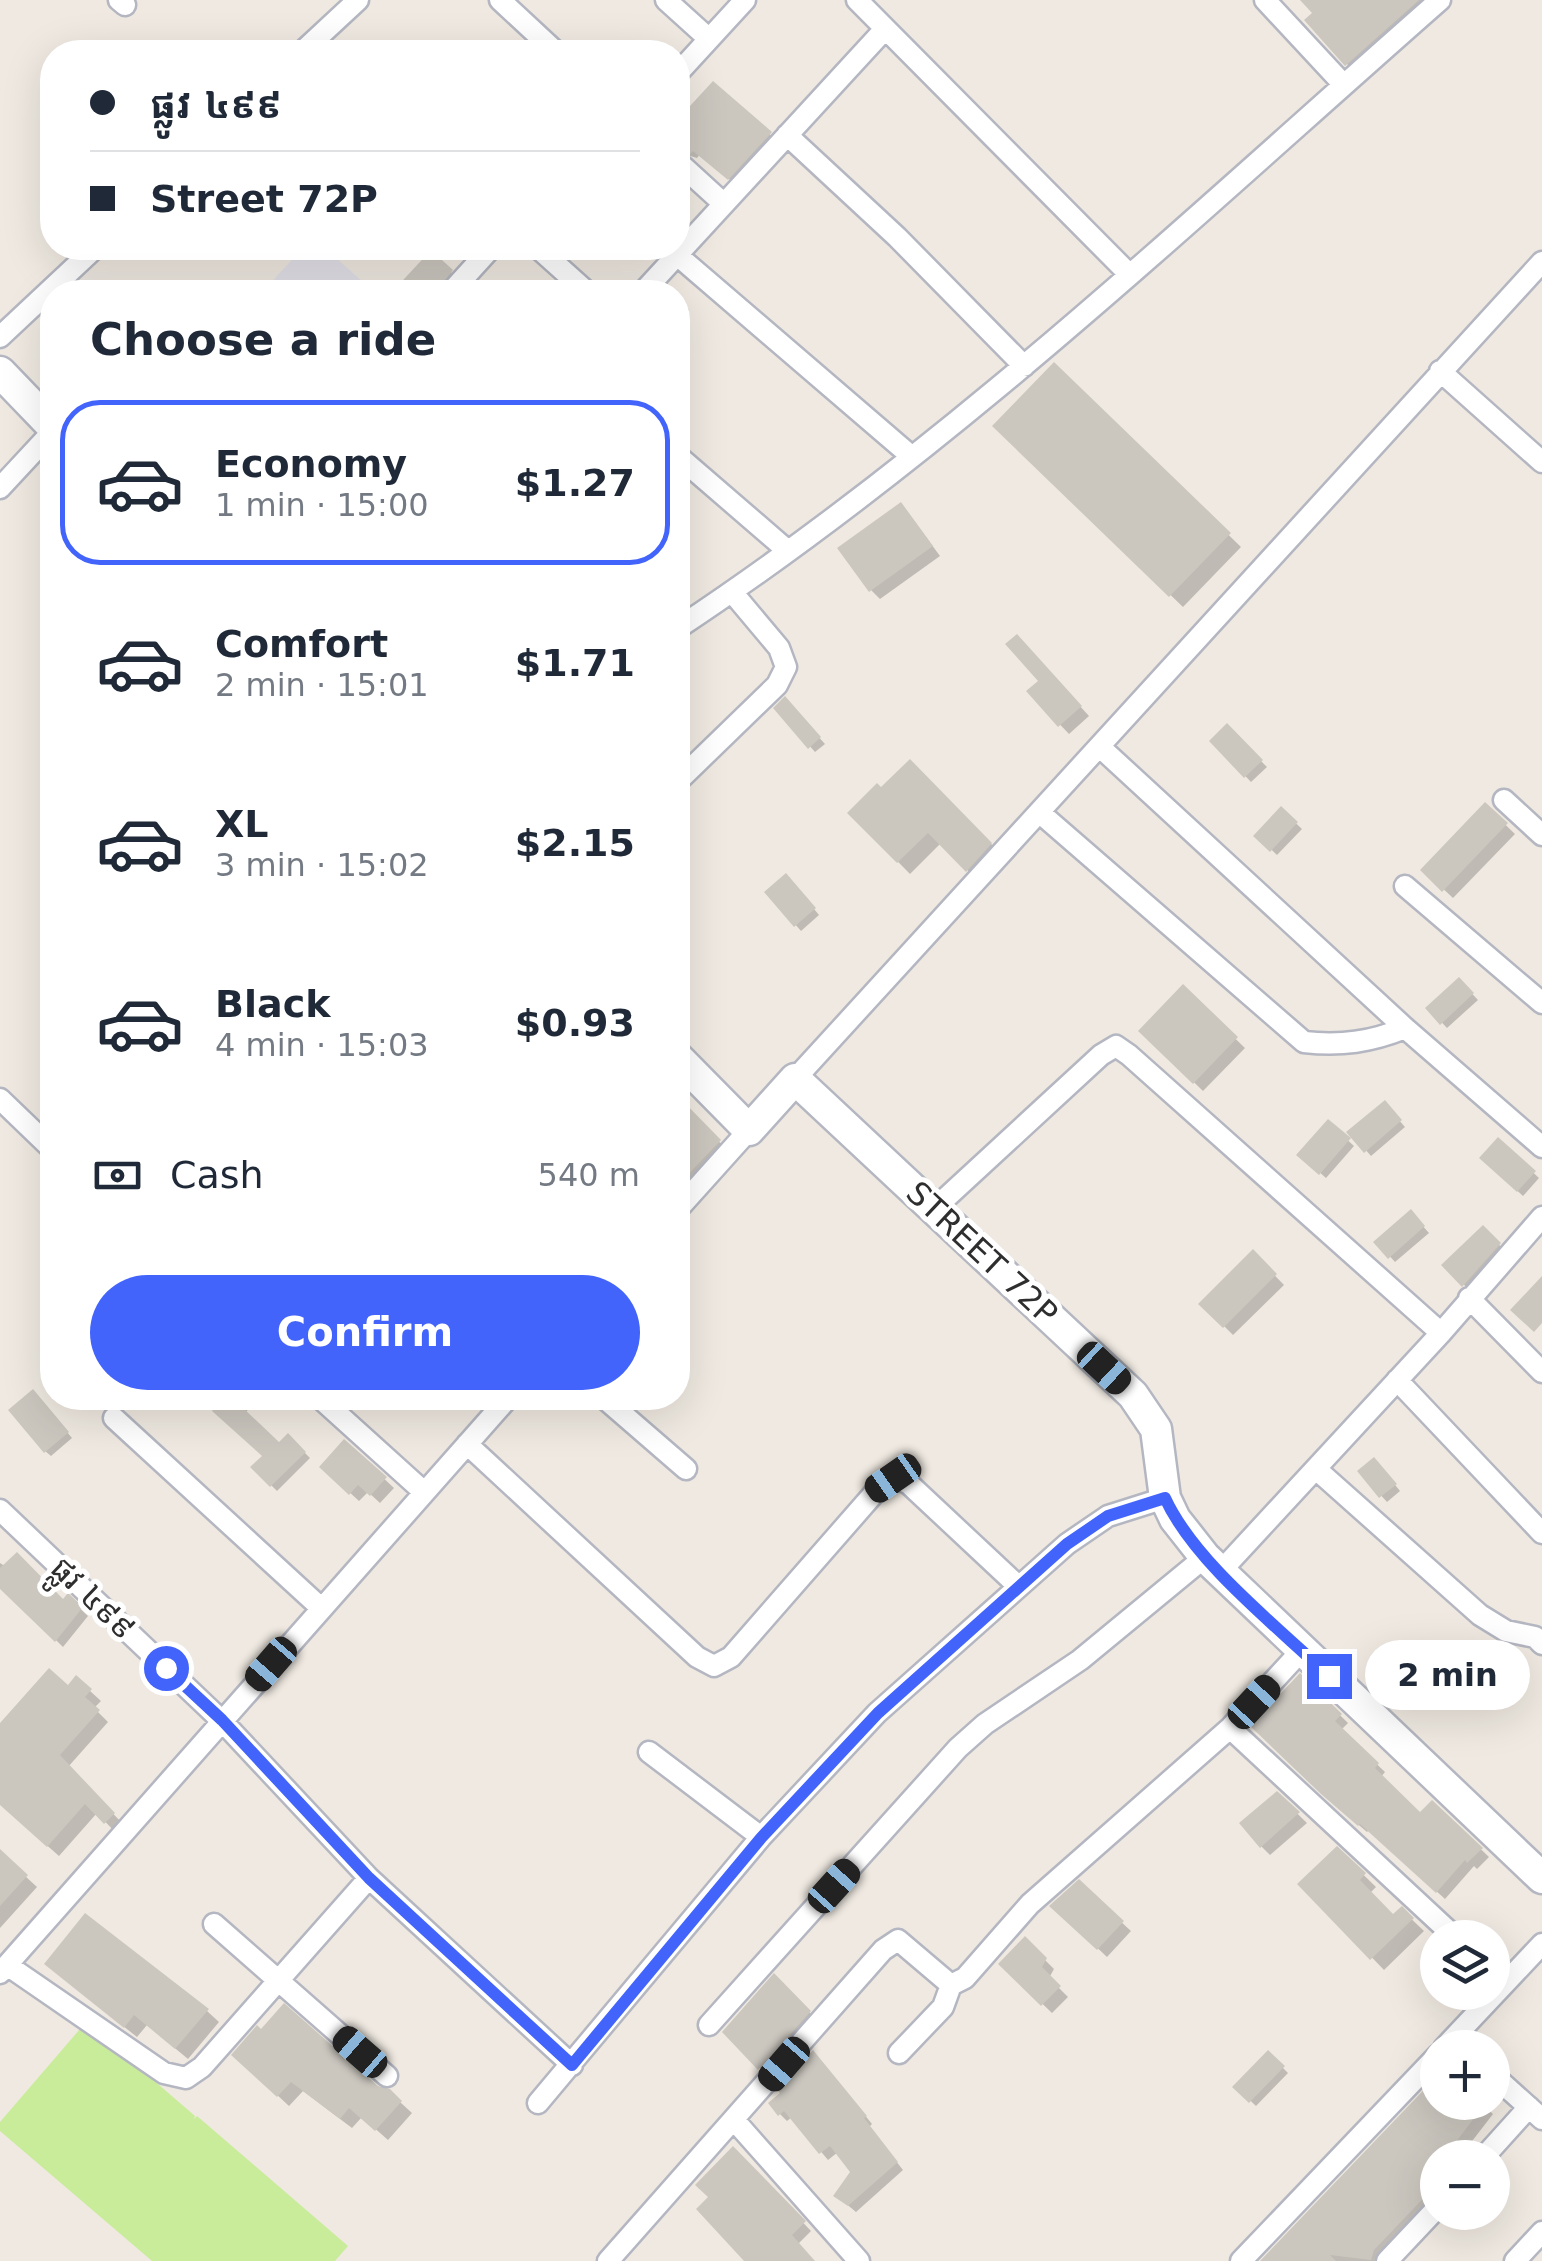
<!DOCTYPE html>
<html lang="en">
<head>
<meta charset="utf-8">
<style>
  body { margin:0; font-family:"DejaVu Sans","Noto Sans Khmer",sans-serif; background:#f2f2f3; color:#1f2937; height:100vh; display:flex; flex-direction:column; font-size:38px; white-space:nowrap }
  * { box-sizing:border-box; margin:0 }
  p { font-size:32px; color:#747a83 }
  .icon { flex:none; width:55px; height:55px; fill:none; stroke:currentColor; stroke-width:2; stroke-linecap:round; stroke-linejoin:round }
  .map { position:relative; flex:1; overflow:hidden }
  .sheet { position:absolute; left:40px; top:280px; width:650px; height:1130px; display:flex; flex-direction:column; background:#fff; border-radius:40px; box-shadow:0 10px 40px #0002 }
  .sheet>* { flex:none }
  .banner { position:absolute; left:40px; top:40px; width:650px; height:220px; border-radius:40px; box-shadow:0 10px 40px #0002; display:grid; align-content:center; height:220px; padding:0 50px; background:#fff }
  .tools { position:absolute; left:1420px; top:1920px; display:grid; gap:20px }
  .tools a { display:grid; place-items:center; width:90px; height:90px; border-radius:50%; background:#fff; box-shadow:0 10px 40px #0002; font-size:50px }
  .end { position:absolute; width:45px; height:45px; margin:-22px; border:12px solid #4264fb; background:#fff; box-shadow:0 0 0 5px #fff }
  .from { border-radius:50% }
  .bubble { position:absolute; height:70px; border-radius:35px; background:#fff; box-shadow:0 10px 40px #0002; font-size:32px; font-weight:800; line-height:70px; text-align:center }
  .car { position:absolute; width:30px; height:60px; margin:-30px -15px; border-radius:12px; box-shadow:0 0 8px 2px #0007; background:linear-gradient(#222 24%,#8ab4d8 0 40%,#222 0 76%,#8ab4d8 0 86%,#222 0) }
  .banner b { display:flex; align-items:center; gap:35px; height:95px; font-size:38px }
  .banner b+b { border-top:2px solid #e0e1e3 }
  .banner i { width:25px; height:25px; background:#1f2937 }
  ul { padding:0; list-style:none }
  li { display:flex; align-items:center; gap:30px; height:165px; margin:0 20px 15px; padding:0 30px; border:5px solid transparent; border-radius:40px }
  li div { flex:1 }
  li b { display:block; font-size:38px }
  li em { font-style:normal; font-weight:800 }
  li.selected { border-color:#4264fb }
  li>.icon { width:90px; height:90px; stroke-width:1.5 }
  h2 { padding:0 50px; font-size:45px; line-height:120px }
  .pay { display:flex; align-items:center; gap:25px; height:110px; padding:0 50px; font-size:38px }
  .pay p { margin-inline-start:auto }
  .primary-button { display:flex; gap:20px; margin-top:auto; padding:20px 50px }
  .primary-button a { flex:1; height:115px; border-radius:60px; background:#4264fb; color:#fff; font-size:40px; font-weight:800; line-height:115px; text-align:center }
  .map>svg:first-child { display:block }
  .industrial { fill:#e3e1e8 }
  .pitch { fill:#c9ec9a }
  .shadow { fill:#0003 }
  .building { fill:#cbc7bf }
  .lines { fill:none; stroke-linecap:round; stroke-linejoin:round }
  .street-casing { stroke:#b4b7c1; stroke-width:25 }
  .secondary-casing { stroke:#b4b7c1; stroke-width:35 }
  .street { stroke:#fff; stroke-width:20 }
  .secondary { stroke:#fff; stroke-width:30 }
  .route { stroke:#4264fb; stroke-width:12 }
  .labels { text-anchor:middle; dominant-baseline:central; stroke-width:10; stroke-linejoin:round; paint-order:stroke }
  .street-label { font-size:32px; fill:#2e2e2e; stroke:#fff }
</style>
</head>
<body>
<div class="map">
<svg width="1542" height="2261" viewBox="0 0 1542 2261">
  <rect width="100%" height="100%" fill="#efe9e1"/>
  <!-- industrial -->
  <path class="industrial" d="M303,248H325L374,292H262Z"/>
  <!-- pitch -->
  <path class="pitch" d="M86,2022L195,2116L194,2119L197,2116L348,2246L335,2261H152L0,2131V2122Z"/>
  <!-- shadow -->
  <path class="shadow" d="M1303,0H1448L1359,76L1347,64L1316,14Z
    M713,85L775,139L734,183L700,154L697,158L678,152V124Z
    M431,253L456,277L444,292H399L397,291Z
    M678,300L689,310L678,323Z
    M1054,365L1241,547L1183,607L995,426Z
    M909,514L940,556L880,599L871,590Z
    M1025,646L1089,716L1069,734L1029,692L1041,681Z
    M785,700L825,744L815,752L776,708Z
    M1227,727L1267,767L1251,782L1212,741Z
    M910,762L1003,856L979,882L941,843L910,874L850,813L881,791Z
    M1485,805L1515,834L1453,898L1423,870Z
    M1282,810L1302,829L1277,855L1257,836Z
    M791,881L819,915L801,931L767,892Z
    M1459,980L1478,1000L1447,1028L1428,1008Z
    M1183,988L1245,1048L1203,1091L1141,1031Z
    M678,1099L731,1154L678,1209Z
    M1384,1103L1405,1127L1371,1156L1350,1132Z
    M1328,1122L1354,1146L1326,1178L1300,1155Z
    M1498,1140L1539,1178L1523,1196L1482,1158Z
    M1411,1213L1429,1233L1395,1262L1377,1242Z
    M1483,1228L1504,1250L1469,1290L1445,1265Z
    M1253,1253L1284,1285L1233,1335L1202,1304Z
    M38,1398L72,1438L51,1456L45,1451Z
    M228,1398H259L245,1413L279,1445L288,1436L310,1458L277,1491L253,1467L265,1456L216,1411Z
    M345,1442L394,1488L380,1503L368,1492L359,1501L322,1467Z
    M1379,1465L1400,1491L1387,1502L1360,1472Z
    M0,1563L63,1603L68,1597L88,1616L63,1647L0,1585Z
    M1300,1676L1348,1723L1341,1730L1385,1772L1381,1777L1420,1816L1433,1803L1489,1857L1477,1869L1474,1866L1445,1899L1369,1830L1367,1832L1332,1802Z
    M77,1679L101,1701L94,1708L108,1722L68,1767L124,1825L116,1833L97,1813L59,1856L0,1804V1726L68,1688Z
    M1277,1794L1307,1823L1270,1855L1261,1846Z
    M1337,1849L1376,1887L1370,1893L1393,1918L1402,1910L1424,1931L1384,1970L1301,1884Z
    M0,1853L37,1887L0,1928Z
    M1079,1883L1131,1931L1107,1957L1053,1906Z
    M1025,1940L1054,1969L1049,1978L1068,1997L1052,2013L1001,1964Z
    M59,1975L207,2011L219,2022L188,2059L147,2025L137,2037Z
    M774,1976L818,2021L769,2077L725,2032Z
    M261,2032L389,2092L412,2113L388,2140L362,2117L352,2128L303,2091L289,2106L234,2055Z
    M1268,2053L1288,2073L1256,2106L1236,2087Z
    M820,2060L872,2124L869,2127L903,2170L856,2212L844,2202L854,2172L838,2152L828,2160L792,2117L787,2121L780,2114Z
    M1438,2102H1487L1484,2106L1493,2114L1459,2158H1438V2202L1382,2261H1263Z
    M733,2149L811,2231L798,2244L813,2261H747L711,2197Z"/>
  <!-- building -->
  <path class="building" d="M1300,0H1419L1345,66L1304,20L1312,13Z
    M713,81L772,132L728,180L693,151L690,154L678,149V119Z
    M431,250L453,270L437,292H392Z
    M1054,362L1231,533L1169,597L992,426Z
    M901,502L933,546L869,592L837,548Z
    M1017,634L1082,706L1058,727L1026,691L1038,681L1005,644Z
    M785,696L821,737L808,749L773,708Z
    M1227,723L1263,760L1244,778L1209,741Z
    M910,759L992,843L966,872L928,833L897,863L847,813L877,783L881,787Z
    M1485,802L1508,823L1442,892L1420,870Z
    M1281,806L1298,822L1270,852L1253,836Z
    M786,873L816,908L794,927L764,892Z
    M1459,977L1474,993L1440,1025L1425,1008Z
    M1183,984L1238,1037L1193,1084L1138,1031Z
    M678,1096L721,1140L678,1185Z
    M1385,1100L1402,1120L1364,1153L1346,1132Z
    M1328,1119L1351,1138L1319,1175L1296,1155Z
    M1498,1137L1536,1171L1517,1192L1479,1158Z
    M1411,1209L1425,1226L1388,1259L1373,1242Z
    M1483,1225L1501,1243L1462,1287L1441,1265Z
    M1253,1249L1277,1274L1223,1328L1198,1304Z
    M1542,1276V1323L1534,1332L1510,1310Z
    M33,1389L69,1432L44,1453L8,1410Z
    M224,1398H249L241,1406L279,1442L288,1433L306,1452L270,1487L250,1467L262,1456L212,1411Z
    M344,1439L387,1477L370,1496L358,1485L349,1495L319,1467Z
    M1374,1457L1397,1484L1379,1498L1357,1471Z
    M17,1552L63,1599L68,1593L83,1607L55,1642L0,1589V1568Z
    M49,1668L68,1685L76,1675L92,1689L85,1697L100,1710L60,1755L115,1813L104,1824L85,1804L47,1847L0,1805V1723Z
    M1300,1673L1342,1714L1335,1721L1379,1763L1375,1768L1420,1812L1432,1800L1483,1848L1467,1863L1465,1860L1436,1893L1360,1824L1358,1826L1321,1794L1250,1726Z
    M1277,1791L1300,1812L1260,1848L1239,1823Z
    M1337,1846L1366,1873L1360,1880L1393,1914L1402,1906L1414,1918L1370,1960L1297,1884Z
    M0,1849L28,1875L0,1906Z
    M1079,1879L1124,1921L1097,1950L1049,1906Z
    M85,1913L209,2009L175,2049L134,2015L124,2028L44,1964Z
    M1025,1936L1047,1958L1042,1967L1061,1986L1041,2006L998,1964Z
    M774,1973L811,2011L758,2070L722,2032Z
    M284,2003L378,2086L390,2089L402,2101L375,2131L349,2108L340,2119L291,2082L277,2097L231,2055L257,2025L261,2029Z
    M813,2050L867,2116L864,2118L898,2162L848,2206L833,2196L850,2172L830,2146L819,2154L784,2111L778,2116L768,2103L780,2093L777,2090Z
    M1268,2050L1285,2066L1249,2103L1232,2087Z
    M1438,2075V2102H1486L1444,2158H1438V2165L1427,2177L1436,2185L1374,2250L1371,2260L1330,2255L1336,2261H1260Z
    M733,2146L806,2221L792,2235L815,2261H744L696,2209L708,2197L695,2185Z"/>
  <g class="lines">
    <!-- street casing -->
    <g class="street-casing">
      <path id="street" d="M119,0L125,5
        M500,0L556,52
        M666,0L708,38
        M857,0L1130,275
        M1265,0L1344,85
        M302,52L358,0
        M678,73L745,0
        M787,135L897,237L1024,366
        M678,162L724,204
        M538,248L587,292
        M677,255L911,456
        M451,292L491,248
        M643,292L885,29
        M0,337L95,248
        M1440,371L1542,462
        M678,456L788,551
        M0,488L52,432
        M678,628C953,446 1193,217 1440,0
        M1100,747L1405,1028L1542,1147
        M678,781L777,685L786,667L779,648L732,592
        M1504,800L1542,835
        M1039,812L1304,1042C1341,1046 1371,1042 1405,1028
        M1405,886L1542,1003
        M795,1079L1542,262
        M0,1099L52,1149
        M935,1208L1101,1055L1116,1046L1129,1055L1441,1333
        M678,1209L749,1130
        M1469,1298L1542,1372
        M1397,1380L1542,1533
        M320,1398L424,1492
        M604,1398L686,1469
        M114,1418L320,1607
        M467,1444L697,1657L714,1666L731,1657L877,1490L893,1478L908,1483L1017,1585
        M1316,1469L1480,1615L1506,1631L1535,1637L1542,1644
        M0,1510L221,1720L369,1878L572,2065
        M1220,1572L1441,1333L1542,1217
        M1230,1728L1456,1938
        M649,1752L761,1837
        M214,1924L387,2076
        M7,1965L164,2073L186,2078L202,2067L369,1878
        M0,1973L508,1398
        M709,2025L958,1748L985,1724L1080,1660L1205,1557
        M1444,2048L1542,1944
        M899,2053L943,2007L951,1985L965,1978L1030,1904L1230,1728L1302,1650
        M1492,2074L1542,2119
        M538,2103L761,1837L877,1713L1067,1544L1108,1516L1165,1498
        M735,2121L859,2261
        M1483,2158L1529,2107
        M608,2261L883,1950L898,1940L951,1985
        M1241,2261L1438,2055
        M1387,2261L1438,2207
        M1515,2261L1542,2232"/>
    </g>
    <!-- secondary casing -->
    <g class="secondary-casing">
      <path id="secondary" d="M0,372L52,426
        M678,1058L749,1130L795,1079L1133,1395L1156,1429L1165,1498L1175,1519L1205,1557L1542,1878"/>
    </g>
    <!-- street -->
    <use href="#street" class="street"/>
    <!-- secondary -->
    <use href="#secondary" class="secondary"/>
  </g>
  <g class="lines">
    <!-- route -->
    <path class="route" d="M166,1668L222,1720L369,1878L572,2065L761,1838L878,1713L1067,1544L1108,1516L1165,1498C1195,1563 1277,1626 1329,1676"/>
  </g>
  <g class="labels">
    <!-- street labels -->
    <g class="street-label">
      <text transform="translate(982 1253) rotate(43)">STREET 72P</text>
      <text transform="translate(93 1598) rotate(44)">ផ្លូវ ៤៩៩</text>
    </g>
  </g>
</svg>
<div class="tools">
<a><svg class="icon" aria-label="layers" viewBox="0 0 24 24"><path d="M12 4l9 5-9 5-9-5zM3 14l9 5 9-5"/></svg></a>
<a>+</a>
<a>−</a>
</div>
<i class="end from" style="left:166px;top:1668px"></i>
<i class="end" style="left:1329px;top:1676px"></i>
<div class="bubble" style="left:1365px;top:1640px;width:165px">2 min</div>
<i class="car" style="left:1104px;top:1368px;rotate:133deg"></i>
<i class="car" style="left:893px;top:1478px;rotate:235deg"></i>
<i class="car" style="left:271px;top:1664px;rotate:221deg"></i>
<i class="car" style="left:1254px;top:1702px;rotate:43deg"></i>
<i class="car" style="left:834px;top:1886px;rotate:42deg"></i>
<i class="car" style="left:360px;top:2052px;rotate:311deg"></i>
<i class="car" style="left:784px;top:2064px;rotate:221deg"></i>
<div class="banner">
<b><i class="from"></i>ផ្លូវ ៤៩៩</b>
<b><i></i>Street 72P</b>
</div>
<section class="sheet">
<h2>Choose a ride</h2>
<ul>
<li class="selected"><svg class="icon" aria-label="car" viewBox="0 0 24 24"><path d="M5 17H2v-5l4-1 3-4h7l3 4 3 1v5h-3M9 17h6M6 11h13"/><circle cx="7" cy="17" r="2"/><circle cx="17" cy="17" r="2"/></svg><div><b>Economy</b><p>1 min · 15:00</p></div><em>$1.27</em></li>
<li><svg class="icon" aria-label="car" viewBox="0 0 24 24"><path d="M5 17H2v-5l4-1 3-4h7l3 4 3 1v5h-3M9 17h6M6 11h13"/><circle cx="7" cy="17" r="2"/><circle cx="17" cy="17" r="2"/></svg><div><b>Comfort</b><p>2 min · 15:01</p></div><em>$1.71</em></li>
<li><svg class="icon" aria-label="car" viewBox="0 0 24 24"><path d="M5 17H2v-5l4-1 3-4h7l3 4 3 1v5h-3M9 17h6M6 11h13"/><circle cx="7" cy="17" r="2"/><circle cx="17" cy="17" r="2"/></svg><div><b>XL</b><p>3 min · 15:02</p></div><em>$2.15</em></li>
<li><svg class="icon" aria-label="car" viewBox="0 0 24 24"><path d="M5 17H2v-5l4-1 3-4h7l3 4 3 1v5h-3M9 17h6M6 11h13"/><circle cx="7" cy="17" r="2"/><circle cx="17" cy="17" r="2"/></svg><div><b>Black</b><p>4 min · 15:03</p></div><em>$0.93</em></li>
</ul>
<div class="pay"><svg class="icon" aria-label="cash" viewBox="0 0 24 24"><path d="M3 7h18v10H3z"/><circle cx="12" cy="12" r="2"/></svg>Cash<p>540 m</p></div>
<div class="primary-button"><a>Confirm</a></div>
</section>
</div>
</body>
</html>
